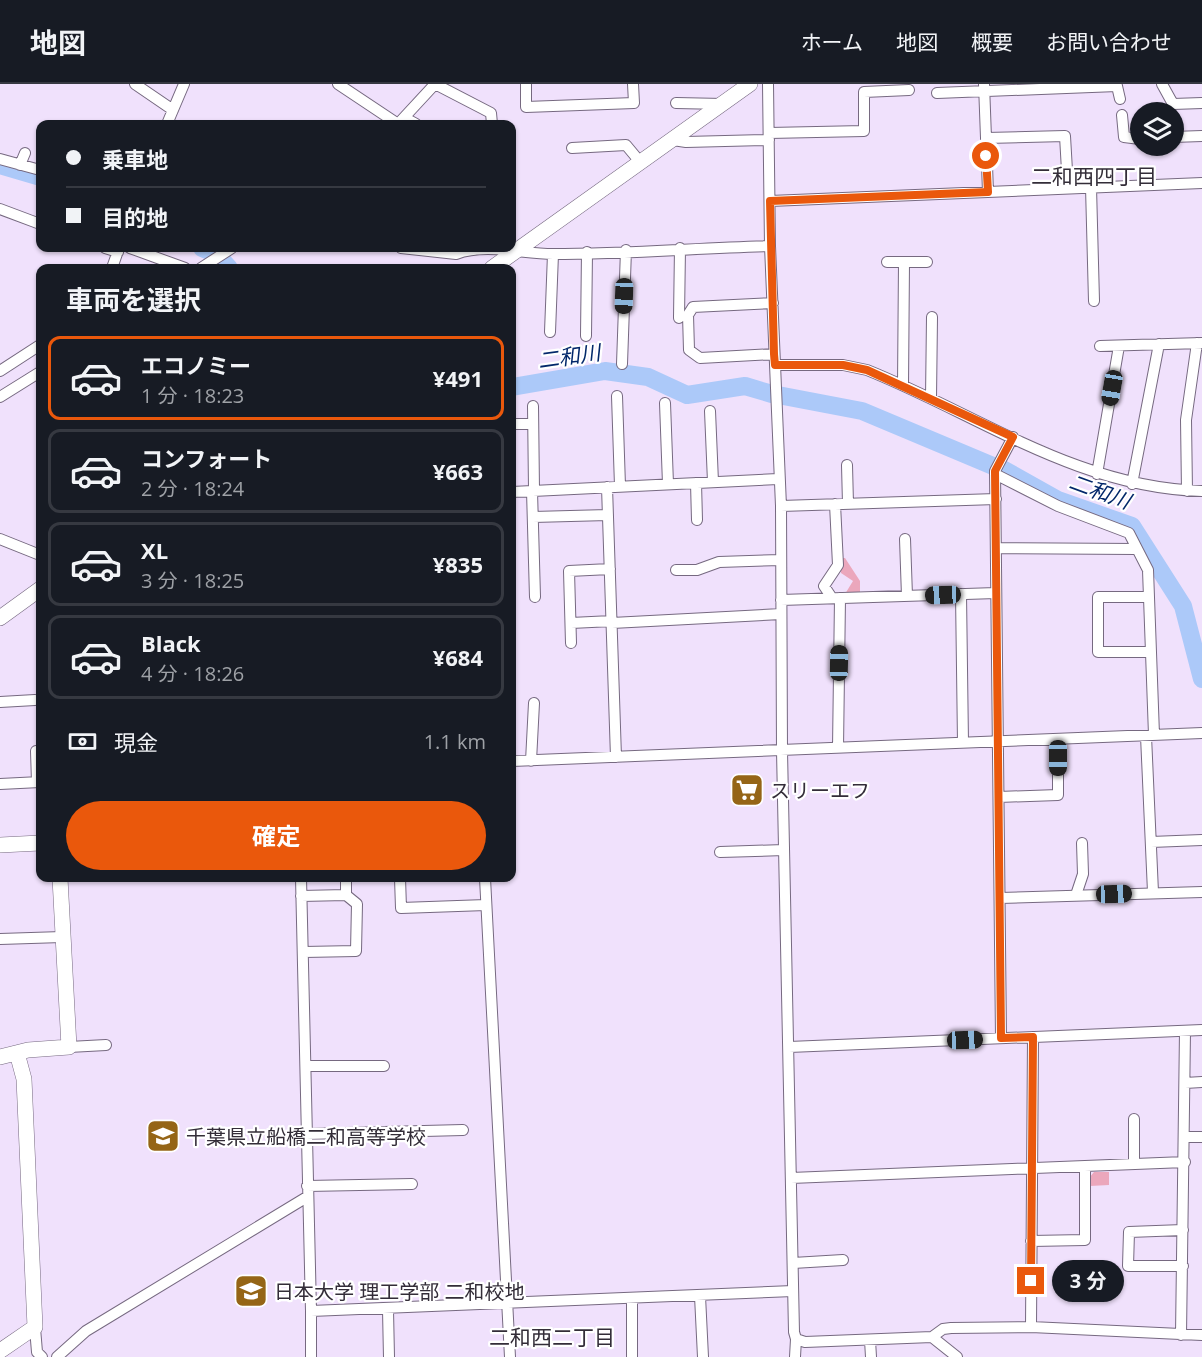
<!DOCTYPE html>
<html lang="ja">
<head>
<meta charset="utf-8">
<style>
  body { margin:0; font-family:"Open Sans","Noto Sans JP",sans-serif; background:#20242c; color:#f1f3f6; height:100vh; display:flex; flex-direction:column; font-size:22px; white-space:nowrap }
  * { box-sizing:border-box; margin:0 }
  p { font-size:20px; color:#9ea1a6 }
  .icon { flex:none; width:33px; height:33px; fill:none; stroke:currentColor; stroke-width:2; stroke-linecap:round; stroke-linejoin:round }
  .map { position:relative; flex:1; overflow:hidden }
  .panel { position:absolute; left:36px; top:180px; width:480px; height:618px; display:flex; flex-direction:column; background:#171b24; border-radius:12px; box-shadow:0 2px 4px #0004 }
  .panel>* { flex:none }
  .top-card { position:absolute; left:36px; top:36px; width:480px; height:132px; border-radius:12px; box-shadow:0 2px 4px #0004; display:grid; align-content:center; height:132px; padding:0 30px; background:#171b24 }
  .controls { position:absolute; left:1130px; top:18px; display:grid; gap:12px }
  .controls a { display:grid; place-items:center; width:54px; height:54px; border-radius:50%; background:#171b24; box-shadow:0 2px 4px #0004; font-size:30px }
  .end { position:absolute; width:27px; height:27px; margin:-14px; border:8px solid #ea580c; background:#fff; box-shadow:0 0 0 3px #fff }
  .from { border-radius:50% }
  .bubble { position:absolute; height:42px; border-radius:21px; background:#171b24; box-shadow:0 2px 4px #0004; font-size:20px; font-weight:700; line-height:42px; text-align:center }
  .car { position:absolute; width:18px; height:36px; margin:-18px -9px; border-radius:8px; box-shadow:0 0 4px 2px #0007; background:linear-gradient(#222 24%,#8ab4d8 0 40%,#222 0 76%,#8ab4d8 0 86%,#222 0) }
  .top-card b { display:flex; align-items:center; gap:21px; height:57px; font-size:22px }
  .top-card b+b { border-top:2px solid #363941 }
  .top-card i { width:15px; height:15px; background:#f1f3f6 }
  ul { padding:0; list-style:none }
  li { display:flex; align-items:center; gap:18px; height:84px; margin:0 12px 9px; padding:0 18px; border:3px solid #363941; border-radius:12px }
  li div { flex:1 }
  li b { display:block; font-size:22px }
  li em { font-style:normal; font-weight:700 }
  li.active { border-color:#ea580c }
  li>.icon { width:54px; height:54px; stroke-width:1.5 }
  h2 { padding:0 30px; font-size:27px; line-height:72px }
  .pay { display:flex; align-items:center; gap:15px; height:66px; padding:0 30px; font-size:22px }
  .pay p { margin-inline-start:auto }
  .cta { display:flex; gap:12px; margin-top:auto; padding:12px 30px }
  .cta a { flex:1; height:69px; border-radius:36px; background:#ea580c; color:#fff; font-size:24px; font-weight:700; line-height:69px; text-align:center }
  header { display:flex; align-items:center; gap:36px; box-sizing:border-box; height:84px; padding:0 30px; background:#171b24; border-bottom:2px solid #363941 }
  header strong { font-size:28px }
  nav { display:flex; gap:33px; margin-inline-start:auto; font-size:21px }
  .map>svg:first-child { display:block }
  .green { fill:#eba7bc }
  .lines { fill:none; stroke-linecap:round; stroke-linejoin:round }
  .river { stroke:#acc9f9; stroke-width:18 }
  .street-casing { stroke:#766980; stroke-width:12 }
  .secondary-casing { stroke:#766980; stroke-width:16 }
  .street { stroke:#fff; stroke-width:10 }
  .secondary { stroke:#fff; stroke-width:15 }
  .route { stroke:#ea580c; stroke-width:8 }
  .labels { text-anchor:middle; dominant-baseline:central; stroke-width:4.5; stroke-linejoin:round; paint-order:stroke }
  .poi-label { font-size:20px; fill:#332d38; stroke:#fff; text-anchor:start }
  .neighbourhood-label { font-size:21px; fill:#332d38; stroke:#fff }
  .water-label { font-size:21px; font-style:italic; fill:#02276a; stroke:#fff }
</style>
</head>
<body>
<header>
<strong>地図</strong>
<nav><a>ホーム</a><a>地図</a><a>概要</a><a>お問い合わせ</a></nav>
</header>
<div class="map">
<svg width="1202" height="1273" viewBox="0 0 1202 1273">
  <rect width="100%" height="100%" fill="#f0e1fc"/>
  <!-- green -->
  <path class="green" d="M841,474H845L860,497V509L845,510L853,497L841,489Z
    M1094,1088H1109V1101L1090,1102L1089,1094Z"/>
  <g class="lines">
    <!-- river -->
    <path class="river" d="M0,81L40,93
      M202,164L216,170
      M220,174L229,184
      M512,303L605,287L648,293L687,311L745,302L772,310
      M778,311L862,327L993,382
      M999,383L1058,416L1132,442L1183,522L1202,595"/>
    <!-- street casing -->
    <g class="street-casing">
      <path id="street" d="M135,0L173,26
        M338,0L398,40
        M435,0L491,29L492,40
        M526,0V23L634,19L633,0
        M768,0L770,162L781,422L782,667L794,1248L796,1255L805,1258L932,1253L957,1273
        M984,0L988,108
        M1162,0L1173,20L1202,19
        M937,9L1117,2L1120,15
        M676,19L723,20
        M1122,31L1124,53L1140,55
        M405,34L416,40
        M167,40L184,0
        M398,40L435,0
        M769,49L864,47V8L909,6
        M1173,53L1202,52
        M986,54L1065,52L1068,104
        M673,56L686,58L769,56
        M572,64L626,61L641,79
        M0,75L40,86
        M20,81L25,69
        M1091,103L1094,217
        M770,117L1202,99
        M0,125L40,140
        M105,164L118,168
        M130,164L185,184
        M401,164L456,170C486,159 522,170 553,170C625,170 698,164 770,162
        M887,178H927
        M112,184L119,164
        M201,184L232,164
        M773,219L693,223L688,231L689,266L700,274L774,270
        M679,234L680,164
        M550,248L553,170
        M586,252L587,168
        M1100,262L1202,259
        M622,280L626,166
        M775,281H843L867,286C979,331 1078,404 1202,407
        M0,287L40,261
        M903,301L904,178
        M617,312L620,402
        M0,313L40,288
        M931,314L932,233
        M665,319L668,400
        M533,322L534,406
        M710,327L713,398
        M512,340H533
        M847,381L848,420
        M995,390L1058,422L1129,449L1148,486L1154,651
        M1097,390L1119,262
        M696,399L697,436
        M1132,400L1159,260
        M607,403L616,673
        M532,407L535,513
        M1187,407L1186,336L1197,259
        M512,408L778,395
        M781,422L996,415
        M533,433L608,431
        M0,455L40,471
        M905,455L907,512
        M996,464L1137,465
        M676,486H697L719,478L781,476
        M961,510L963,659
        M1149,513H1098V568H1150
        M832,514L824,502L838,481L835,420
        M781,516L996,509
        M571,539L612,537
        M612,539L781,530
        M571,559L569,487L610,485
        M0,618L35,616
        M1146,652L1153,808
        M838,664L840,514
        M36,667L37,698
        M512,677L1202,649
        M531,677L534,619
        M0,700L40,698
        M999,713L1058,711V655
        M1151,758L1202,756
        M720,768L784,766
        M301,794L311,1227L793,1207
        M400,794L401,824L486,821
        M485,794L510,1273
        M1076,811L1083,790L1082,759
        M301,812L346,811
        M1000,814L1202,808
        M0,855L62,853
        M304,868L356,867L357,820L346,811V794
        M1001,954L995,387L1013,353
        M69,963L106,961
        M789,963L1202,946
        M306,982H384
        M1185,999L1202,998
        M306,1050L463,1046
        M1185,1053H1202
        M1134,1080V1035
        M791,1094L1185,1078
        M307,1102L412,1100
        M1031,1157L1085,1156V1082
        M793,1179L843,1176
        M1183,1182H1128L1129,1148L1183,1146
        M700,1212L703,1273
        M632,1215V1273
        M388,1226L389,1273
        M311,1227V1273
        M1031,1243L1033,953
        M35,1244L37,1268L42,1273
        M1181,1251L1185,947
        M932,1253L943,1245L951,1244L1031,1243L1202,1251
        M870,1256L871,1273
        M57,1273L86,1247L307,1113
        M795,1273L796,1255"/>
    </g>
    <!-- secondary casing -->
    <g class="secondary-casing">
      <path id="secondary" d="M492,184L750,0
        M0,534L40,505
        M0,761L40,759
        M0,973L28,966L69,963L60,794
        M0,1267L35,1243L24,995L17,969"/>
    </g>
    <!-- street -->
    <use href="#street" class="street"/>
    <!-- secondary -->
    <use href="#secondary" class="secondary"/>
  </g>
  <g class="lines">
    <!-- route -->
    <path class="route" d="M986,72L988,108L770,117L774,270L775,281H843L867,286L1013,353L995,387L1001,954L1033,953L1031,1197"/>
  </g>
  <!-- icons -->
  <defs>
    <g id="supermarket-square" transform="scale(1.725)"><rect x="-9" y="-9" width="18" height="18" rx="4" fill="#956516" stroke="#fff"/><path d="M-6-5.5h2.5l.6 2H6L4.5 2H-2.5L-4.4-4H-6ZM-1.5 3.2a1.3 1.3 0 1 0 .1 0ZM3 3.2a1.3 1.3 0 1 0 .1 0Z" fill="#fff"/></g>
    <g id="school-square" transform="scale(1.725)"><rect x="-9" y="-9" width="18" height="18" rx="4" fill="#956516" stroke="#fff"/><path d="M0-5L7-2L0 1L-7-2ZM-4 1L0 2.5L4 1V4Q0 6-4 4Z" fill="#fff"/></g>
    <g id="university-square" transform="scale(1.725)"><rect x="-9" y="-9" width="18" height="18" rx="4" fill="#956516" stroke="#fff"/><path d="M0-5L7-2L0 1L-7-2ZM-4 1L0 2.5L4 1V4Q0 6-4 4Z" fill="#fff"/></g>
  </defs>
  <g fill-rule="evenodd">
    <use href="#supermarket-square" x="747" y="706"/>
    <use href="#school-square" x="163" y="1052"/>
    <use href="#university-square" x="251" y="1207"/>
  </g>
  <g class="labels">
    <!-- poi labels -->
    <g class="poi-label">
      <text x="770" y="706">スリーエフ</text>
      <text x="186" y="1052">千葉県立船橋二和高等学校</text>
      <text x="274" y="1207">日本大学 理工学部 二和校地</text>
    </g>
    <!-- neighbourhood labels -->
    <g class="neighbourhood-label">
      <text x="1094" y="92">二和西四丁目</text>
      <text x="552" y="1253">二和西二丁目</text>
    </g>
    <!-- water labels -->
    <g class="water-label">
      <text transform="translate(569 272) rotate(-8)">二和川</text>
      <text transform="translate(1100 407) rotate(20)">二和川</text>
    </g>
  </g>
</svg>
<div class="controls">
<a><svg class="icon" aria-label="layers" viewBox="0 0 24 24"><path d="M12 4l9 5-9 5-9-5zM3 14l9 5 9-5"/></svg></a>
</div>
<i class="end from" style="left:986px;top:72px"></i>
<i class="end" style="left:1031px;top:1197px"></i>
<div class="bubble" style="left:1052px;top:1176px;width:72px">3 分</div>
<i class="car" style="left:624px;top:212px;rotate:182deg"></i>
<i class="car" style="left:1112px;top:304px;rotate:190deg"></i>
<i class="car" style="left:943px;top:511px;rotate:268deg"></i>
<i class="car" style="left:839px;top:579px;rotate:1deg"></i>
<i class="car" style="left:1058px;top:674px;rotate:180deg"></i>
<i class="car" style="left:1114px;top:810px;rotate:88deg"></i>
<i class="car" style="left:965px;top:956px;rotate:88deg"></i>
<div class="top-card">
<b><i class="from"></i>乗車地</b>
<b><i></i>目的地</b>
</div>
<section class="panel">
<h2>車両を選択</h2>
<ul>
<li class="active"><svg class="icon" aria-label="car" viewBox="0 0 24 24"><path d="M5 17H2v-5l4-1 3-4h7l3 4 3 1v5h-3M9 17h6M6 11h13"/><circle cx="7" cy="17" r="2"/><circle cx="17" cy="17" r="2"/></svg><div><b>エコノミー</b><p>1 分 · 18:23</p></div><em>¥491</em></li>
<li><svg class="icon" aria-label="car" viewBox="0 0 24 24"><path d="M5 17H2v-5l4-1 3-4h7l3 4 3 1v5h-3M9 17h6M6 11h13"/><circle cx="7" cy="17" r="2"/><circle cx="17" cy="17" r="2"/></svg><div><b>コンフォート</b><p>2 分 · 18:24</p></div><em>¥663</em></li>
<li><svg class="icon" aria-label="car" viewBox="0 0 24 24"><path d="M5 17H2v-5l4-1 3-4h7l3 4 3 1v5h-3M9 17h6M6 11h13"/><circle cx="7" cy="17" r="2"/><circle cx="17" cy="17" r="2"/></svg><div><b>XL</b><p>3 分 · 18:25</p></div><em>¥835</em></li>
<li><svg class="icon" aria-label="car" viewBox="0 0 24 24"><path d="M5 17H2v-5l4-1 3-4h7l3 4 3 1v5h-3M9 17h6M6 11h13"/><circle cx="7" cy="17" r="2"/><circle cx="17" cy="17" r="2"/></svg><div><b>Black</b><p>4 分 · 18:26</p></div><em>¥684</em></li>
</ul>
<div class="pay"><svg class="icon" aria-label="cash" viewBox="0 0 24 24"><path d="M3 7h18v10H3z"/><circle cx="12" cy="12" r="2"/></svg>現金<p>1.1 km</p></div>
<div class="cta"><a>確定</a></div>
</section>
</div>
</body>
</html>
